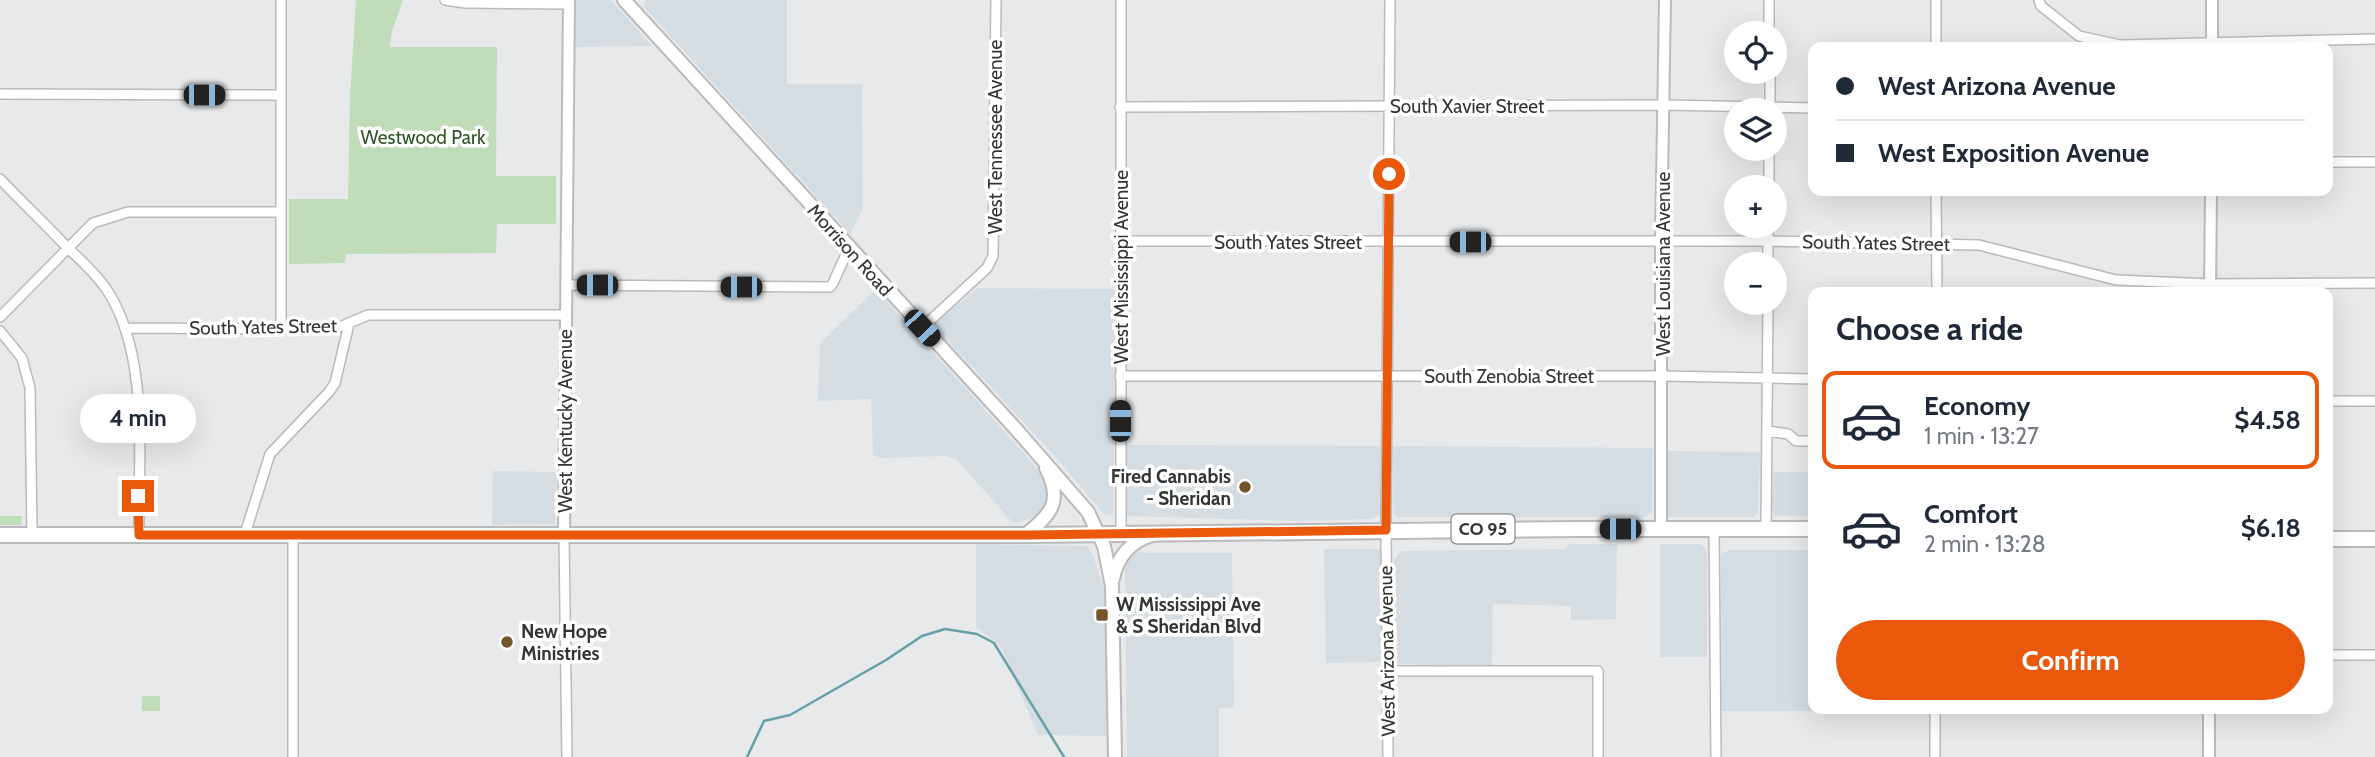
<!DOCTYPE html>
<html lang="en">
<head>
<meta charset="utf-8">
<style>
  body { margin:0; font-family:Cabin,sans-serif; background:#f2f2f3; color:#1f2937; height:100vh; display:flex; flex-direction:column; font-size:26px; white-space:nowrap }
  * { box-sizing:border-box; margin:0 }
  p { font-size:23px; color:#747a83 }
  .icon { flex:none; width:38px; height:38px; fill:none; stroke:currentColor; stroke-width:2; stroke-linecap:round; stroke-linejoin:round }
  .map { position:relative; flex:1; overflow:hidden }
  .sheet { position:absolute; left:1808px; top:287px; width:525px; height:427px; display:flex; flex-direction:column; background:#fff; border-radius:14px; box-shadow:0 7px 28px #0002 }
  .sheet>* { flex:none }
  .hud { position:absolute; left:1808px; top:42px; width:525px; height:154px; border-radius:14px; box-shadow:0 7px 28px #0002; display:grid; align-content:center; height:154px; padding:0 28px; background:#fff }
  .controls { position:absolute; left:1724px; top:21px; display:grid; gap:14px }
  .controls a { display:grid; place-items:center; width:63px; height:63px; border-radius:50%; background:#fff; box-shadow:0 7px 28px #0002; font-size:35px }
  .end { position:absolute; width:32px; height:32px; margin:-16px; border:9px solid #ea580c; background:#fff; box-shadow:0 0 0 4px #fff }
  .from { border-radius:50% }
  .bubble { position:absolute; height:49px; border-radius:24px; background:#fff; box-shadow:0 7px 28px #0002; font-size:23px; font-weight:700; line-height:49px; text-align:center }
  .car { position:absolute; width:21px; height:42px; margin:-21px -10px; border-radius:9px; box-shadow:0 0 5px 2px #0007; background:linear-gradient(#222 24%,#8ab4d8 0 40%,#222 0 76%,#8ab4d8 0 86%,#222 0) }
  .hud b { display:flex; align-items:center; gap:24px; height:66px; font-size:26px }
  .hud b+b { border-top:2px solid #e0e1e3 }
  .hud i { width:18px; height:18px; background:#1f2937 }
  ul { padding:0; list-style:none }
  li { display:flex; align-items:center; gap:21px; height:98px; margin:0 14px 10px; padding:0 14px; border:4px solid transparent; border-radius:14px }
  li div { flex:1 }
  li b { display:block; font-size:26px }
  li em { font-style:normal; font-weight:700 }
  li.selected { border-color:#ea580c }
  li>.icon { width:63px; height:63px; stroke-width:1.5 }
  h2 { padding:0 28px; font-size:32px; line-height:84px }
  .action { display:flex; gap:14px; margin-top:auto; padding:14px 28px }
  .action a { flex:1; height:80px; border-radius:42px; background:#ea580c; color:#fff; font-size:28px; font-weight:700; line-height:80px; text-align:center }
  .map>svg:first-child { display:block }
  .built { fill:#d5dde3 }
  .green { fill:#c0dcb8 }
  .lines { fill:none; stroke-linecap:round; stroke-linejoin:round }
  .stream { stroke:#67a1a8; stroke-width:2.5 }
  .minor-casing { stroke:#b9babc; stroke-width:12 }
  .tertiary-casing { stroke:#b9babc; stroke-width:14 }
  .secondary-casing { stroke:#b9babc; stroke-width:16 }
  .primary-casing { stroke:#b9babc; stroke-width:18 }
  .minor { stroke:#fff; stroke-width:9 }
  .tertiary { stroke:#fff; stroke-width:10 }
  .secondary { stroke:#fff; stroke-width:12 }
  .primary { stroke:#fff; stroke-width:14 }
  .route { stroke:#ea580c; stroke-width:9 }
  .poi-dot { fill:#74542a; stroke:#fff; stroke-width:2.5 }
  .labels { text-anchor:middle; dominant-baseline:central; stroke-width:7; stroke-linejoin:round; paint-order:stroke }
  .shield { fill:#fff; stroke:#707171; stroke-width:2 }
  .shield-label { font-size:18px; font-weight:bold; fill:#333434 }
  .street-label { font-size:19px; fill:#333434; stroke:#fff }
  .park-label { font-size:19px; fill:#2f5622; stroke:#fff }
  .poi-label { font-size:19px; font-weight:bold; fill:#333434; stroke:#fff; text-anchor:start }
</style>
</head>
<body>
<div class="map">
<svg width="2375" height="757" viewBox="0 0 2375 757">
  <rect width="100%" height="100%" fill="#e7e9eb"/>
  <!-- built -->
  <path class="built" d="M575,0H611L652,46L576,47Z
    M645,0H787V84H862L863,209L850,234L644,7Z
    M978,288L1116,289L1113,515L1104,514L1053,454L948,341L941,339L934,331L933,324Z
    M876,289L1046,478L1050,498L1043,516L1013,523L956,459L945,456L881,458L873,455L871,399L818,401L820,343Z
    M1125,445L1380,446V514L1372,519L1298,521L1124,516Z
    M1393,446L1653,448L1652,512L1646,517H1396L1394,513Z
    M1667,451L1760,452L1758,512L1754,517H1668L1666,512Z
    M493,471L557,472L555,524L492,525Z
    M1773,472H1813V516H1775L1772,511Z
    M976,544L1087,546L1093,555L1105,592L1108,736L1038,735L1000,645L976,628Z
    M1570,544H1617L1616,619L1571,620V606L1493,604L1492,666L1396,664L1394,560L1401,551L1565,549Z
    M1660,544H1700L1704,547L1707,553V657H1660Z
    M1324,549H1380L1383,662L1326,663Z
    M1729,550H1813V709H1926V711H1722L1721,558L1723,553Z
    M1140,551L1147,553H1232L1234,708H1219V757H1127L1125,566L1130,557Z"/>
  <!-- green -->
  <path class="green" d="M356,0H403L392,31L390,47H497L496,176H556V224H497L496,253L346,254L345,263L289,264V199H348L350,97Z
    M0,516H22L21,525H0Z
    M142,696H160V711H142Z"/>
  <g class="lines">
    <!-- stream -->
    <path class="stream" d="M747,757L764,721L790,715L886,660L922,636L945,629L977,634L994,643L1064,757"/>
    <!-- minor casing -->
    <g class="minor-casing">
      <path id="minor" d="M445,0L465,3L569,4
        M1121,0V534
        M1769,0V33
        M1936,0V47
        M2039,0L2041,6L2079,36L2120,45L2375,39
        M1770,72V110
        M0,94L281,95
        M1120,107L1665,105L1813,108
        M2328,162H2375
        M0,179C21,201 43,222 64,244C79,259 95,272 107,290C150,356 138,458 139,535
        M1769,187V149
        M1936,191L1937,292
        M1121,241H1768L1979,245L2116,280L2210,284L2375,283
        M1768,264V226
        M566,285L823,287H830L833,283L849,248
        M0,317L93,223L128,212H280
        M126,328L330,329L342,326L368,315H566
        M922,328L987,268L993,256L996,0
        M281,329V0
        M0,331L22,358L30,388L32,535
        M1120,376H1662L1813,379
        M2328,401H2375
        M1768,431L1788,434L1796,441H1813
        M1714,529L1716,757
        M1766,529L1768,303
        M245,534L270,454L329,392L335,383L349,324
        M293,534V757
        M564,536L567,757
        M2328,655H2375
        M1387,671H1598V757
        M1935,709V757
        M1388,757L1386,530L1390,0"/>
    </g>
    <!-- tertiary casing -->
    <g class="tertiary-casing">
      <path id="tertiary" d="M2212,47V0
        M2210,292L2211,191
        M1661,529V242L1665,0
        M564,536L569,0
        M2209,709V757"/>
    </g>
    <!-- secondary casing -->
    <g class="secondary-casing">
      <path id="secondary" d="M624,0L1015,428L1088,512L1104,546L1112,586L1115,757
        M1025,535C1052,514 1063,501 1046,468
        M1113,579C1117,557 1131,541 1152,535"/>
    </g>
    <!-- primary casing -->
    <g class="primary-casing">
      <path id="primary" d="M0,535H1030L1581,529H1813
        M2328,539H2375"/>
    </g>
    <!-- minor -->
    <use href="#minor" class="minor"/>
    <!-- tertiary -->
    <use href="#tertiary" class="tertiary"/>
    <!-- secondary -->
    <use href="#secondary" class="secondary"/>
    <!-- primary -->
    <use href="#primary" class="primary"/>
  </g>
  <g class="lines">
    <!-- route -->
    <path class="route" d="M138,496L139,535H1030L1386,530L1389,174"/>
  </g>
  <!-- markers -->
  <g class="poi-dot">
    <circle cx="1245" cy="487" r="7"/>
    <rect x="1095" y="608" width="14" height="14" rx="3.5"/>
    <circle cx="507" cy="642" r="7"/>
  </g>
  <g class="labels">
    <!-- shield labels -->
    <rect class="shield" x="1451.5" y="514.5" width="63" height="29" rx="5"/>
    <g class="shield-label">
      <text x="1483" y="529">CO 95</text>
    </g>
    <!-- street labels -->
    <g class="street-label">
      <text x="1467" y="106">South Xavier Street</text>
      <text transform="translate(995 137) rotate(-90)">West Tennessee Avenue</text>
      <text x="1288" y="242">South Yates Street</text>
      <text transform="translate(1876 243) rotate(1)">South Yates Street</text>
      <text transform="translate(850 250) rotate(48)">Morrison Road</text>
      <text transform="translate(1663 264) rotate(-90)">West Louisiana Avenue</text>
      <text transform="translate(1121 267) rotate(-90)">West Mississippi Avenue</text>
      <text transform="translate(263 327) rotate(-1)">South Yates Street</text>
      <text x="1509" y="376">South Zenobia Street</text>
      <text transform="translate(565 421) rotate(-90)">West Kentucky Avenue</text>
      <text transform="translate(1387 651) rotate(-91)">West Arizona Avenue</text>
    </g>
    <!-- park labels -->
    <g class="park-label">
      <text x="423" y="137">Westwood Park</text>
    </g>
    <!-- poi labels -->
    <g class="poi-label">
      <text x="1231" y="476" text-anchor="end">Fired Cannabis<tspan x="1231" dy="22">- Sheridan</tspan></text>
      <text x="1116" y="604">W Mississippi Ave<tspan x="1116" dy="22">&amp; S Sheridan Blvd</tspan></text>
      <text x="521" y="631">New Hope<tspan x="521" dy="22">Ministries</tspan></text>
    </g>
  </g>
</svg>
<div class="controls">
<a><svg class="icon" aria-label="locate" viewBox="0 0 24 24"><circle cx="12" cy="12" r="6"/><path d="M12 2v4M12 18v4M2 12h4M18 12h4"/></svg></a>
<a><svg class="icon" aria-label="layers" viewBox="0 0 24 24"><path d="M12 4l9 5-9 5-9-5zM3 14l9 5 9-5"/></svg></a>
<a>+</a>
<a>−</a>
</div>
<i class="end from" style="left:1389px;top:174px"></i>
<i class="end" style="left:138px;top:496px"></i>
<div class="bubble" style="left:80px;top:394px;width:116px">4 min</div>
<i class="car" style="left:204px;top:95px;rotate:90deg"></i>
<i class="car" style="left:1470px;top:242px;rotate:270deg"></i>
<i class="car" style="left:597px;top:285px;rotate:270deg"></i>
<i class="car" style="left:741px;top:287px;rotate:270deg"></i>
<i class="car" style="left:922px;top:328px;rotate:137deg"></i>
<i class="car" style="left:1120px;top:421px;rotate:0deg"></i>
<i class="car" style="left:1620px;top:529px;rotate:270deg"></i>
<div class="hud">
<b><i class="from"></i>West Arizona Avenue</b>
<b><i></i>West Exposition Avenue</b>
</div>
<section class="sheet">
<h2>Choose a ride</h2>
<ul>
<li class="selected"><svg class="icon" aria-label="car" viewBox="0 0 24 24"><path d="M5 17H2v-5l4-1 3-4h7l3 4 3 1v5h-3M9 17h6M6 11h13"/><circle cx="7" cy="17" r="2"/><circle cx="17" cy="17" r="2"/></svg><div><b>Economy</b><p>1 min · 13:27</p></div><em>$4.58</em></li>
<li><svg class="icon" aria-label="car" viewBox="0 0 24 24"><path d="M5 17H2v-5l4-1 3-4h7l3 4 3 1v5h-3M9 17h6M6 11h13"/><circle cx="7" cy="17" r="2"/><circle cx="17" cy="17" r="2"/></svg><div><b>Comfort</b><p>2 min · 13:28</p></div><em>$6.18</em></li>
</ul>
<div class="action"><a>Confirm</a></div>
</section>
</div>
</body>
</html>
